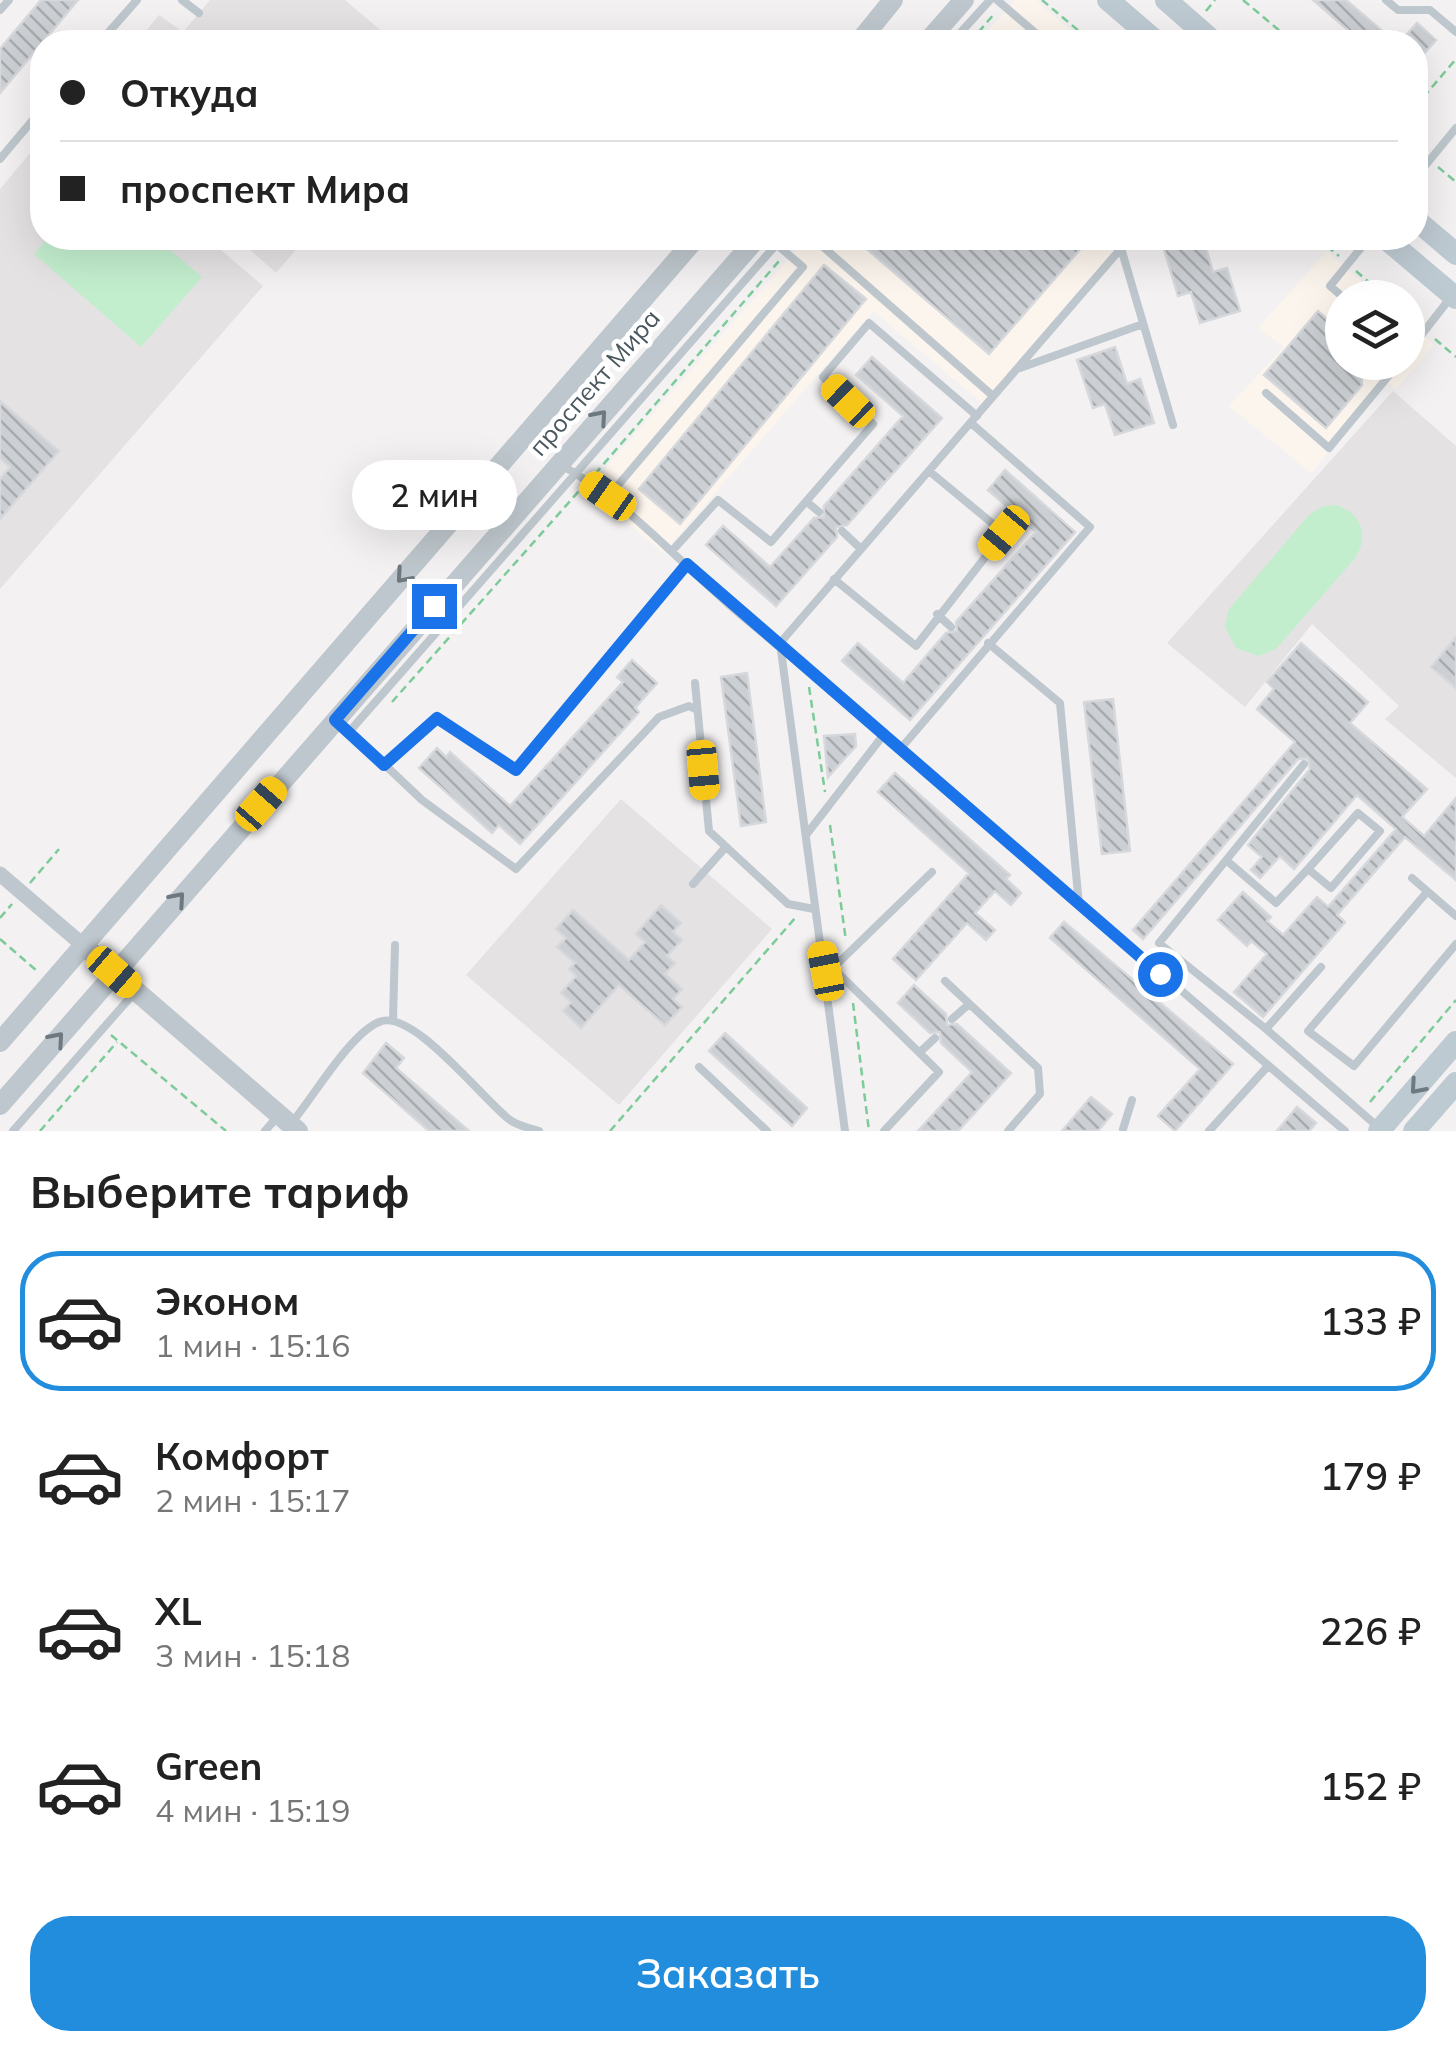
<!DOCTYPE html>
<html lang="ru">
<head>
<meta charset="utf-8">
<style>
  body { margin:0; font-family:Mulish,sans-serif; background:#f2f2f2; color:#222; height:100vh; display:flex; flex-direction:column; font-size:38px; white-space:nowrap }
  * { box-sizing:border-box; margin:0 }
  p { font-size:32px; color:#767676 }
  .icon { flex:none; width:55px; height:55px; fill:none; stroke:currentColor; stroke-width:2; stroke-linecap:round; stroke-linejoin:round }
  .map { position:relative; height:1131px; overflow:hidden }
  .details { display:flex; flex-direction:column; background:#fff; flex:1 }
  .details>* { flex:none }
  .top-card { position:absolute; left:30px; top:30px; width:1398px; height:220px; border-radius:40px; box-shadow:0 10px 40px #0002; display:grid; align-content:center; height:220px; padding:0 30px; background:#fff }
  .tools { position:absolute; left:1325px; top:280px; display:grid; gap:20px }
  .tools a { display:grid; place-items:center; width:100px; height:100px; border-radius:50%; background:#fff; box-shadow:0 10px 40px #0002; font-size:50px }
  .end { position:absolute; width:45px; height:45px; margin:-22px; border:12px solid #1a73e8; background:#fff; box-shadow:0 0 0 5px #fff }
  .from { border-radius:50% }
  .bubble { position:absolute; height:70px; border-radius:35px; background:#fff; box-shadow:0 10px 40px #0002; font-size:32px; font-weight:600; line-height:70px; text-align:center }
  .car { position:absolute; width:30px; height:60px; margin:-30px -15px; border-radius:12px; box-shadow:0 0 8px 2px #0007; background:linear-gradient(#f5c518 24%,#345 0 40%,#f5c518 0 76%,#345 0 86%,#f5c518 0) }
  .top-card b { display:flex; align-items:center; gap:35px; height:95px; font-size:38px }
  .top-card b+b { border-top:2px solid #e0e0e0 }
  .top-card i { width:25px; height:25px; background:#222 }
  ul { padding:0; list-style:none }
  li { display:flex; align-items:center; gap:30px; height:140px; margin:0 20px 15px; padding:0 10px; border:5px solid transparent; border-radius:40px }
  li div { flex:1 }
  li b { display:block; font-size:38px }
  li em { font-style:normal; font-weight:600 }
  li.selected { border-color:#228ddd }
  li>.icon { width:90px; height:90px; stroke-width:1.5 }
  h2 { padding:0 30px; font-size:45px; line-height:120px }
  .button { display:flex; gap:20px; margin-top:auto; padding:20px 30px }
  .button a { flex:1; height:115px; border-radius:40px; background:#228ddd; color:#fff; font-size:40px; font-weight:600; line-height:115px; text-align:center }
  .map>svg:first-child { display:block }
  .commercial { fill:#fcf5ed }
  .education { fill:#e4e2e3 }
  .park { fill:#c3eece }
  .building { fill:url(#building-back-hatch); stroke:#d6d8dc; stroke-width:2.5 }
  .lines { fill:none; stroke-linecap:round; stroke-linejoin:round }
  .path { stroke:#7ccb99; stroke-width:2.5; stroke-dasharray:8 5; stroke-linecap:butt }
  .service { stroke:#bec7cd; stroke-width:8 }
  .minor { stroke:#bec7cd; stroke-width:15 }
  .tertiary { stroke:#bec7cd; stroke-width:20 }
  .secondary { stroke:#becad2; stroke-width:22 }
  .oneway { stroke:#6d797f }
  .oneway2 { stroke:#6d7a81 }
  .route { stroke:#1a73e8; stroke-width:12 }
  .labels { text-anchor:middle; dominant-baseline:central; stroke-width:9; stroke-linejoin:round; paint-order:stroke }
  .street-label { font-size:25px; fill:#4a575e; stroke:#fff }
</style>
</head>
<body>
<div class="map">
<svg width="1456" height="1131" viewBox="0 0 1456 1131">
  <defs>
    <pattern id="building-back-hatch" width="6" height="6" patternUnits="userSpaceOnUse" patternTransform="scale(2.5)"><rect width="6" height="6" fill="#cccfd3"/><path d="M-1 5l2 2M0 0l6 6M5-1l2 2" fill="none" stroke="#a8abae"/></pattern>
  </defs>
  <rect width="100%" height="100%" fill="#f3f1f2"/>
  <!-- commercial -->
  <path class="commercial" d="M1015,0H1035L1085,42H978Z
    M807,238H1125L982,403L873,311L663,553L587,489Z
    M1327,251L1379,297L1342,298V362H1408V322L1434,345L1396,389L1387,382L1311,473L1229,406L1284,347L1258,328Z"/>
  <!-- education -->
  <path class="education" d="M210,0H345L392,40L137,42L159,15L183,32Z
    M42,139V238H207L263,286L0,589V189Z
    M237,238H306L276,273Z
    M1393,391L1456,446V778L1385,719L1399,706L1312,624L1245,707L1167,643Z
    M621,799L772,929L619,1105L466,975Z"/>
  <!-- park -->
  <path class="park" d="M48,238H156L202,277L141,347L34,254Z
    M1336,505C1361,513 1369,534 1356,557L1276,649L1259,656L1236,648L1225,627L1229,609L1308,516L1323,506Z"/>
  <!-- building -->
  <path class="building" d="M41,0H78L0,93V49Z
    M1313,0H1346L1395,42H1362Z
    M1417,23L1436,40L1415,64V42H1400Z
    M854,238H1090L989,354Z
    M1203,238L1213,272L1227,268L1240,311L1200,323L1191,292L1178,296L1164,249Z
    M824,265L866,299L680,524L639,489Z
    M1318,311L1342,332V362H1361L1362,385L1326,428L1264,375Z
    M1115,347L1127,384L1140,379L1154,423L1115,435L1105,404L1093,408L1077,360Z
    M872,357L942,418L847,525L836,527L837,537L776,606L706,545L723,526L770,567L814,518L824,517V506L903,416L856,375Z
    M0,401L59,451L0,519V479L10,467L0,458Z
    M1005,470L1075,532L910,720L842,661L858,643L903,683L946,633L957,631L956,622L1036,532L988,490Z
    M1456,637V688L1431,667Z
    M1301,643L1368,702L1350,723L1427,789L1402,817L1424,836L1456,798V880L1405,837L1337,915L1345,922L1263,1017L1234,992L1267,954L1251,941L1247,946L1218,920L1243,892L1271,917L1267,921L1283,935L1317,897L1328,907L1396,829L1357,795L1294,869L1280,856L1260,878L1251,870L1262,857L1248,845L1310,769L1308,758L1298,759L1143,939L1133,930L1295,742L1257,709L1274,689L1267,682Z
    M632,660L657,683L635,708L639,712L520,844L499,825L492,833L419,768L437,748L446,757L450,752L510,806L623,682L617,677Z
    M747,673L766,822L741,826L721,677Z
    M1113,699L1130,851L1102,854L1084,702Z
    M855,734L856,746L828,777L824,736Z
    M895,773L1010,875L1006,879L1021,893L1011,905L995,891L975,913L995,930L986,940L967,923L916,980L893,959L969,873L878,792Z
    M661,905L681,923L673,932L682,940L667,956L675,963L665,974L682,989L673,999L682,1007L665,1025L619,985L581,1028L563,1011L571,1002L561,993L576,976L569,969L575,963L557,947L566,938L556,929L573,910L629,960L645,942L636,934Z
    M1064,922L1233,1064L1175,1131L1158,1116L1200,1069L1050,938Z
    M914,985L946,1014L947,1025L957,1024L1011,1073L958,1131H918L972,1072L941,1043L940,1032L930,1033L898,1003Z
    M725,1033L807,1108L792,1126L709,1051Z
    M386,1043L404,1058L396,1068L469,1131H429L363,1073Z
    M1091,1097L1112,1114L1098,1131H1062Z
    M1297,1107L1316,1123L1309,1131H1277Z"/>
  <g class="lines">
    <!-- path -->
    <path class="path" d="M1042,0L1092,42
      M1243,0L1293,42
      M1206,11L1215,0
      M970,42L995,13
      M1415,107L1456,59
      M1438,167L1456,182
      M1317,238L1339,256
      M1356,271L1387,298
      M1408,315L1418,324
      M1435,339L1456,357
      M595,474L779,261
      M809,687L825,792
      M392,702L579,491
      M830,825L846,941
      M30,883L59,849
      M0,918L12,904
      M0,939L37,971
      M853,1003L869,1131
      M111,1035L226,1131
      M1370,1102L1456,1000
      M40,1131L117,1042
      M610,1131L796,917"/>
    <!-- service -->
    <path class="service" d="M182,0L199,13
      M997,0L1046,42
      M1386,0L1398,10H1430L1456,32
      M0,10L9,0
      M100,42L137,0
      M952,42L990,0
      M0,159L42,109
      M1415,178L1456,128
      M813,238L993,396
      M1121,248L1173,425
      M1344,298L1330,286L1369,238
      M1408,352L1451,297
      M1020,368L1143,324
      M1266,393L1329,448L1400,362
      M563,466C633,506 686,570 748,621C950,787 1146,962 1345,1131
      M608,497L803,267L776,244
      M807,502L819,512
      M842,531L861,549
      M672,551L718,500L771,542L873,424L823,377L869,323L977,416
      M687,564L516,769L437,718L385,765L422,800L516,869L659,717L689,706L697,710
      M834,579L916,646L1004,533L929,471
      M937,614L951,627
      M988,643L1060,703L1079,905
      M695,683L709,831L788,904L814,909
      M336,721L385,765
      M349,732L782,238
      M902,747L1090,527L971,423
      M806,835L885,733
      M1226,860L1276,903L1308,869L1331,888L1380,831L1358,813L1308,869
      M1412,878L1456,916
      M693,884L724,849
      M1427,892L1308,1031L1354,1066L1456,944
      M1321,967L1266,1029L1377,1126
      M945,981L1038,1068L1040,1094L1008,1131
      M393,1019L395,945
      M952,1019L969,1004
      M1266,1029L1159,943L1304,764
      M920,1052L935,1038
      M699,1067L767,1131
      M293,1121C314,1096 350,1034 379,1022C412,1007 483,1100 510,1120C518,1126 530,1128 539,1131
      M1123,1129L1132,1100
      M13,1131L135,992
      M265,1131L279,1115
      M845,1131L780,643L1130,238
      M884,1131L939,1072L833,968L932,872
      M1209,1131L1268,1066"/>
    <!-- minor -->
    <path class="minor" d="M0,874L84,946"/>
    <!-- tertiary -->
    <path class="tertiary" d="M859,42L893,0
      M927,42L964,0
      M84,946L298,1131
      M0,1042L696,238
      M0,1105L757,238"/>
    <!-- secondary -->
    <path class="secondary" d="M1108,0L1157,42
      M1166,0L1214,42
      M1415,219L1456,254
      M1385,238L1456,298
      M1379,1131L1456,1042
      M1414,1131L1456,1083"/>
  </g>
  <!-- one-way arrows -->
  <defs><path id="oneway-chevron" d="M-2-3.5L2.5 0L-2 3.5" fill="none" stroke-width="1.6" stroke-linecap="round" stroke-linejoin="round" transform="scale(2.5)"/></defs>
  <g class="oneway">
    <use href="#oneway-chevron" transform="translate(600 417) rotate(-49)"/>
    <use href="#oneway-chevron" transform="translate(403 576) rotate(131)"/>
    <use href="#oneway-chevron" transform="translate(178 899) rotate(-49)"/>
    <use href="#oneway-chevron" transform="translate(57 1039) rotate(-49)"/>
  </g>
  <use class="oneway2" href="#oneway-chevron" transform="translate(1417 1087) rotate(131)"/>
  <g class="lines">
    <!-- route -->
    <path class="route" d="M434,606L335,720L384,765L437,718L516,770L687,564L1160,974"/>
  </g>
  <g class="labels">
    <!-- street labels -->
    <g class="street-label">
      <text transform="translate(594 382) rotate(-49)">проспект Мира</text>
    </g>
  </g>
</svg>
<div class="tools">
<a><svg class="icon" aria-label="layers" viewBox="0 0 24 24"><path d="M12 4l9 5-9 5-9-5zM3 14l9 5 9-5"/></svg></a>
</div>
<i class="end from" style="left:1160px;top:974px"></i>
<i class="end" style="left:434px;top:606px"></i>
<div class="bubble" style="left:352px;top:460px;width:165px">2 мин</div>
<i class="car" style="left:848px;top:401px;rotate:314deg"></i>
<i class="car" style="left:608px;top:496px;rotate:305deg"></i>
<i class="car" style="left:1004px;top:533px;rotate:220deg"></i>
<i class="car" style="left:703px;top:770px;rotate:175deg"></i>
<i class="car" style="left:261px;top:804px;rotate:41deg"></i>
<i class="car" style="left:826px;top:971px;rotate:349deg"></i>
<i class="car" style="left:114px;top:972px;rotate:131deg"></i>
<div class="top-card">
<b><i class="from"></i>Откуда</b>
<b><i></i>проспект Мира</b>
</div>
</div>
<section class="details">
<h2>Выберите тариф</h2>
<ul>
<li class="selected"><svg class="icon" aria-label="car" viewBox="0 0 24 24"><path d="M5 17H2v-5l4-1 3-4h7l3 4 3 1v5h-3M9 17h6M6 11h13"/><circle cx="7" cy="17" r="2"/><circle cx="17" cy="17" r="2"/></svg><div><b>Эконом</b><p>1 мин · 15:16</p></div><em>133 ₽</em></li>
<li><svg class="icon" aria-label="car" viewBox="0 0 24 24"><path d="M5 17H2v-5l4-1 3-4h7l3 4 3 1v5h-3M9 17h6M6 11h13"/><circle cx="7" cy="17" r="2"/><circle cx="17" cy="17" r="2"/></svg><div><b>Комфорт</b><p>2 мин · 15:17</p></div><em>179 ₽</em></li>
<li><svg class="icon" aria-label="car" viewBox="0 0 24 24"><path d="M5 17H2v-5l4-1 3-4h7l3 4 3 1v5h-3M9 17h6M6 11h13"/><circle cx="7" cy="17" r="2"/><circle cx="17" cy="17" r="2"/></svg><div><b>XL</b><p>3 мин · 15:18</p></div><em>226 ₽</em></li>
<li><svg class="icon" aria-label="car" viewBox="0 0 24 24"><path d="M5 17H2v-5l4-1 3-4h7l3 4 3 1v5h-3M9 17h6M6 11h13"/><circle cx="7" cy="17" r="2"/><circle cx="17" cy="17" r="2"/></svg><div><b>Green</b><p>4 мин · 15:19</p></div><em>152 ₽</em></li>
</ul>
<div class="button"><a>Заказать</a></div>
</section>
</body>
</html>
